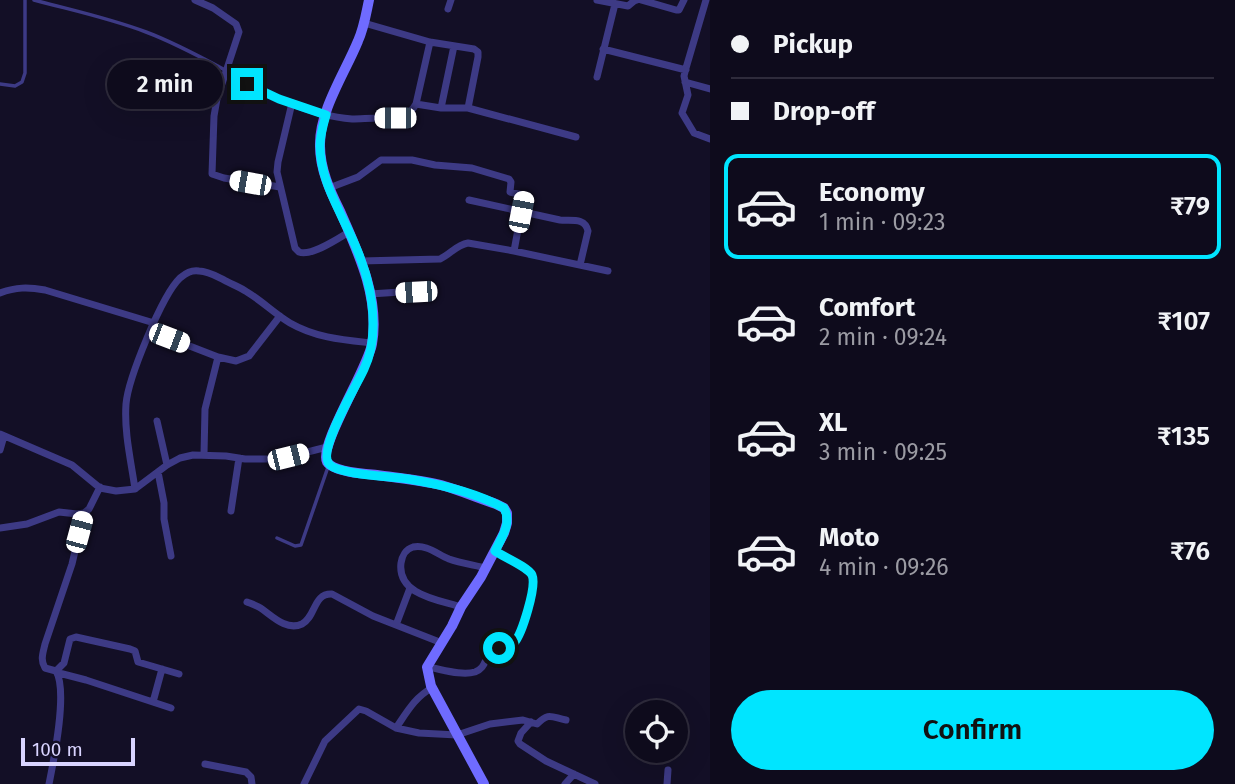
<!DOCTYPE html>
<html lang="en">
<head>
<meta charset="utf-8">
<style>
  body { margin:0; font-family:"Fira Sans",sans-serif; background:#1c1929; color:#f1f3f6; height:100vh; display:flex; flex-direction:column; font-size:26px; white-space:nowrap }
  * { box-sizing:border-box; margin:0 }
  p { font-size:23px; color:#9b9ba3 }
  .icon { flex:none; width:38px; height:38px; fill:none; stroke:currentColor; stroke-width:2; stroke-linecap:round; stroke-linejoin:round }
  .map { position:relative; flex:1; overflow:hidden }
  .drawer { display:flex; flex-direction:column; background:#0e0b1c; width:525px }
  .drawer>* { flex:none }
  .hud { display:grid; align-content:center; height:154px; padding:0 21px; background:#0e0b1c }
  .controls { position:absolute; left:625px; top:700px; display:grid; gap:14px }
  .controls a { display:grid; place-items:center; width:63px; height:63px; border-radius:50%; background:#0e0b1c; box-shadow:0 7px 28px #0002,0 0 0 2px #2e2b3b; font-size:35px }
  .scale { position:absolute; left:21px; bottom:18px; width:114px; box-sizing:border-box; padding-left:7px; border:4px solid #d9d4ff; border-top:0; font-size:19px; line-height:24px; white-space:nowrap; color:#d9d4ff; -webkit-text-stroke:5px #130f26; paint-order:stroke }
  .end { position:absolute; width:32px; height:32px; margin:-16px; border:9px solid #00e5ff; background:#111; box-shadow:0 0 0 4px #111 }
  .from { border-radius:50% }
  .bubble { position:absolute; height:49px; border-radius:24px; background:#0e0b1c; box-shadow:0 7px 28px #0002,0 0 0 2px #2e2b3b; font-size:23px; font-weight:600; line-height:49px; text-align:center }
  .car { position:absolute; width:21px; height:42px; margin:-21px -10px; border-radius:9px; box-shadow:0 0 5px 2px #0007; background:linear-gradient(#fff 24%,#345 0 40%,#fff 0 76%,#345 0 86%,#fff 0) }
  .hud b { display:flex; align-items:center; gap:24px; height:66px; font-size:26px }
  .hud b+b { border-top:2px solid #2e2b3b }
  .hud i { width:18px; height:18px; background:#f1f3f6 }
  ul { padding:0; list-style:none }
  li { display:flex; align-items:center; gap:21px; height:105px; margin:0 14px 10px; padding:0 7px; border:4px solid transparent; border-radius:14px }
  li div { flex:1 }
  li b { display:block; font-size:26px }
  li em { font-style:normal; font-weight:600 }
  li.selected { border-color:#00e5ff }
  li>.icon { width:63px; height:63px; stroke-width:1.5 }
  .action { display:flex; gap:14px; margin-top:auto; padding:14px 21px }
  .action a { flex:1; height:80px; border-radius:42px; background:#00e5ff; color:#111; font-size:28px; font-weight:600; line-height:80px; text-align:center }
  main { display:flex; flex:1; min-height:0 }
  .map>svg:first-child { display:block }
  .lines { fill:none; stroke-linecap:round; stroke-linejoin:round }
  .lane { stroke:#3d3a85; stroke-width:3.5 }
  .street { stroke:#3d3a85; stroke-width:7 }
  .secondary { stroke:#6f6bff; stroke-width:10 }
  .route { stroke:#00e5ff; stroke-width:9 }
</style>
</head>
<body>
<main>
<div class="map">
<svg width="710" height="784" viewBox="0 0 710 784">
  <rect width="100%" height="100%" fill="#130f26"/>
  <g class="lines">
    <!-- lane -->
    <path class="lane" d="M34,0C71,10 109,18 146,32C173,42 199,56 225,70
      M0,84L15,86L22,82L25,73V0
      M277,538L295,546L301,545L328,467"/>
    <!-- street -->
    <path class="street" d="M195,0L213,8L236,24L239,32L237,38L217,99L214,116L212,174L224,178L280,187
      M597,0L628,6L634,1L637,0
      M641,0L676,10H679L684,0
      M706,0L686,68L684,76L688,95L682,113L694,133L710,139
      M448,9L451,0
      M364,23L430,42L474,49L478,52V57L468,108
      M603,49L686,70
      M226,71C260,92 311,116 352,119C360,119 370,118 379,118C394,118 408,119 416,104L430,42
      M597,77L615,4
      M685,82L710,89
      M292,103L278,162L277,172L295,248C296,249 298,251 299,252C311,257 339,238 349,232
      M416,104L441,108H468L576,137
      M441,108L454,46
      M329,188L358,177L381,160H412L435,165L472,168L509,179L511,182L510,192L522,195L524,197L514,251
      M469,200L560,220C571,221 585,217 588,231L580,265
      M361,261L440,259C451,254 456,245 468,243L514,251L608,271
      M0,293C16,287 28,287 45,290L154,323
      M370,294L416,291
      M151,331L218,357L236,361L249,356L280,316
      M157,421L167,465
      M0,434L72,465L100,488L116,491L135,489L167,465L180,458L193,455L226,456L245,459H267L288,457L327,447
      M0,450L4,436
      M204,454L205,409L218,357
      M158,472L164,503V519L171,556
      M135,489C131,461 124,432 126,404C128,379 162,295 180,278C186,273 191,270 199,271C208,271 216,276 224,280C231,284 240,287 247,292C262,301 275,314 290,323C316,338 344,340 372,343
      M231,511L239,458
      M0,528L27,524L59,512L77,514L84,513L89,509L100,487
      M247,602C252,604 258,606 262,609C273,617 287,631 302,624C316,617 313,593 332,594L373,616L442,643
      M461,607C439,600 397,595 401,563C402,556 406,549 413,547C426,544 437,554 449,559C460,563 474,565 486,568
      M396,625L410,588
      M427,667C441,669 461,676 475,672C486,668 484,659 491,652C497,646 505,650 512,646C521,640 537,584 532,575C527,567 504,557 495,551
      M56,671L64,663L70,639L76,637L130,649L135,651L138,662L179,674
      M59,673L86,680L171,708
      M153,702L162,669
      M531,722L521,733L518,741L520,744L546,761L595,784
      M396,728C407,712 415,697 432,688
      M205,764L246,772L251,777L252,784
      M49,784C54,759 68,691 56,671L45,668C40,660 43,653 45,644L72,564L84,513
      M304,784L325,741L359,709L366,711L396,728L419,733L457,735L490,724L523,720L537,724C549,712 551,717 566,720
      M565,784L574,774
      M667,784L668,770"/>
    <!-- secondary -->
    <path class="secondary" d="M369,0C366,14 364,28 358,41C345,73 319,111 320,146C320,169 330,191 340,211C358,252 380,298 372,344C368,368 318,447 327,462C334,472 365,474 377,475C398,478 420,480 441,485C459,490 478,498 496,504L504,508L507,513V523L504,533L481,577L461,607L452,626L427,667L431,686L484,784"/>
  </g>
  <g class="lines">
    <!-- route -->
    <path class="route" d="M247,84L279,99L326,115C323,125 320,135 320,146C320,181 342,214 355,245C366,270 374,300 373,328C373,342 370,356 364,369C357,385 315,453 330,465C341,475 391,476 408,479C439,484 476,493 504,508C512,523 502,537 495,551C504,557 528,567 532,575C537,586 522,634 514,643C511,648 504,648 499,648"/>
  </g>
</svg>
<div class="controls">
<a><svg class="icon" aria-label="locate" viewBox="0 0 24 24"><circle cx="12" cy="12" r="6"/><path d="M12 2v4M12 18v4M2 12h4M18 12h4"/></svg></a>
</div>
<div class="scale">100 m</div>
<i class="end from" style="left:499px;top:648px"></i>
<i class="end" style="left:247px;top:84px"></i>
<div class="bubble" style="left:107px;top:60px;width:116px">2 min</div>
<i class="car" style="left:395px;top:118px;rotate:270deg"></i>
<i class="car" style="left:250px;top:183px;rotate:280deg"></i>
<i class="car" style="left:521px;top:212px;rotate:11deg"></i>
<i class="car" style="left:416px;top:292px;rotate:267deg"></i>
<i class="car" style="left:169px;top:338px;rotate:111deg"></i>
<i class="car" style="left:288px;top:457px;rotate:76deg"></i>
<i class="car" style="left:79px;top:532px;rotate:15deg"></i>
</div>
<section class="drawer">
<div class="hud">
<b><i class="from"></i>Pickup</b>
<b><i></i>Drop-off</b>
</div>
<ul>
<li class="selected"><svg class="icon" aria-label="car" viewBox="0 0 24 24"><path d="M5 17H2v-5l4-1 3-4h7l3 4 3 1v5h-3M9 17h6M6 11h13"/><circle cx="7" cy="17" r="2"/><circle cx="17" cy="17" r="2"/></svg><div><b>Economy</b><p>1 min · 09:23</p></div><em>₹79</em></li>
<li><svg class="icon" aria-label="car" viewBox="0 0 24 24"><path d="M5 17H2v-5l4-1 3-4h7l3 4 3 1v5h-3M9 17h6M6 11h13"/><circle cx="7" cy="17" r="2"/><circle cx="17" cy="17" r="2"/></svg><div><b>Comfort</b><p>2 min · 09:24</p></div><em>₹107</em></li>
<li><svg class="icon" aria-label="car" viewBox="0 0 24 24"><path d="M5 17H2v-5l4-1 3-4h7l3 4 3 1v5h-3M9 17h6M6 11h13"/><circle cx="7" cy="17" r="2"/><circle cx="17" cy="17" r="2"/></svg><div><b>XL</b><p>3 min · 09:25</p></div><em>₹135</em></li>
<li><svg class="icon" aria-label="car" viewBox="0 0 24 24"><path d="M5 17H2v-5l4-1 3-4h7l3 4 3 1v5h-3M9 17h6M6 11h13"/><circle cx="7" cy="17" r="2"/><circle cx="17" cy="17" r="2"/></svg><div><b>Moto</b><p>4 min · 09:26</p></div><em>₹76</em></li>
</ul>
<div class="action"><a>Confirm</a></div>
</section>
</main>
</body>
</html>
